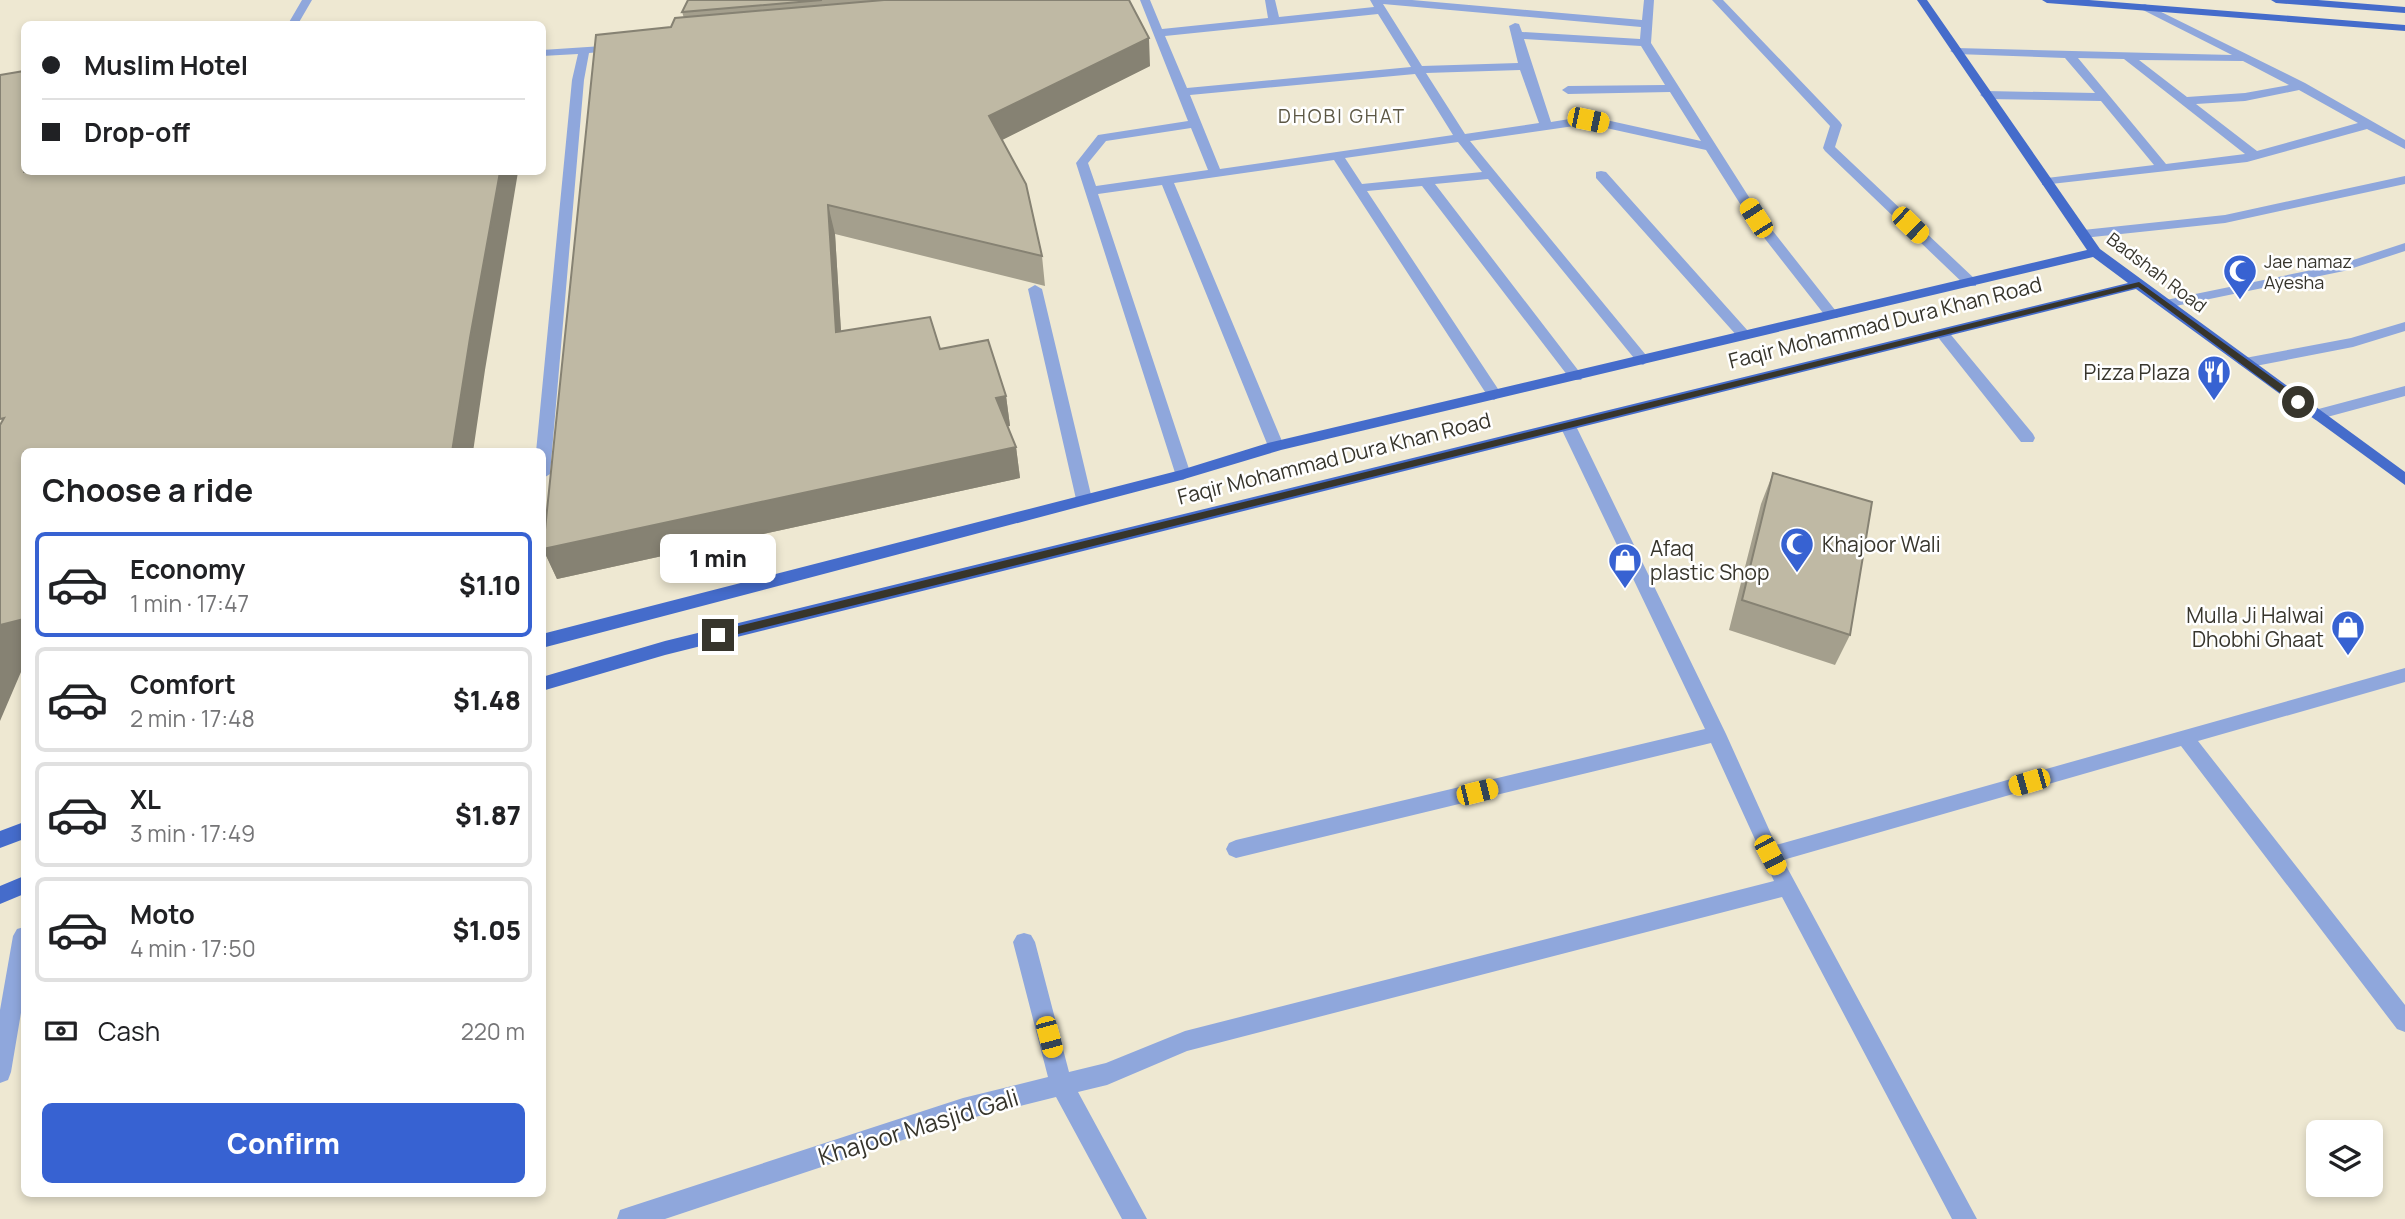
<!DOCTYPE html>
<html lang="en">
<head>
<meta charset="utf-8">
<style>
  body { margin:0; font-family:Manrope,sans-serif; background:#f6f6f6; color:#202124; height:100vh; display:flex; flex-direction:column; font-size:26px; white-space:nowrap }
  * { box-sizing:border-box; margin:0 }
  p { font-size:23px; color:#757577 }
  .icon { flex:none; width:38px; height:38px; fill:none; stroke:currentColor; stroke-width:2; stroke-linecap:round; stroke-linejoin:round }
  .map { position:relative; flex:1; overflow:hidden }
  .drawer { position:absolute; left:21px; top:448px; width:525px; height:749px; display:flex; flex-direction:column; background:#fff; border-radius:10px; box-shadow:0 4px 10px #0003 }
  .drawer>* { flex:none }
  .banner { position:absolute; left:21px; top:21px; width:525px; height:154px; border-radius:10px; box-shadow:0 4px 10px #0003; display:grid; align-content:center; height:154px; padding:0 21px; background:#fff }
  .buttons { position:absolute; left:2306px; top:1120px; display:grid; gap:14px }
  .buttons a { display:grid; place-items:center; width:77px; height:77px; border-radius:10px; background:#fff; box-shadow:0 4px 10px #0003; font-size:35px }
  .end { position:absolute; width:32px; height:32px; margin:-16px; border:9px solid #37352c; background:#fff; box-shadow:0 0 0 4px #fff }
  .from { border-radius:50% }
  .bubble { position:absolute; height:49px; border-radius:10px; background:#fff; box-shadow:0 4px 10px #0003; font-size:23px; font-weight:800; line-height:49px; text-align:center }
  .car { position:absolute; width:21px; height:42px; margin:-21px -10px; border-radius:9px; box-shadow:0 0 5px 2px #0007; background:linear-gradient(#f5c518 24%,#345 0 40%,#f5c518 0 76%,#345 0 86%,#f5c518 0) }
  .banner b { display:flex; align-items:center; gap:24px; height:66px; font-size:26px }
  .banner b+b { border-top:2px solid #e0e0e0 }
  .banner i { width:18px; height:18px; background:#202124 }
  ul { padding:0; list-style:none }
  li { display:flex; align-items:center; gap:21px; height:105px; margin:0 14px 10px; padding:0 7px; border:4px solid #e0e0e0; border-radius:10px }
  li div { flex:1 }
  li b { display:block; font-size:26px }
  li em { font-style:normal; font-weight:800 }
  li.selected { border-color:#3762d2 }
  li>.icon { width:63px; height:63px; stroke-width:1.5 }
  h2 { padding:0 21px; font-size:32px; line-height:84px }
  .pay { display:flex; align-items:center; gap:18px; height:77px; padding:0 21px; font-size:26px }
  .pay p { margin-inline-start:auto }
  .action { display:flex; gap:14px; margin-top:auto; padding:14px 21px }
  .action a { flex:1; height:80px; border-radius:10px; background:#3762d2; color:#fff; font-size:28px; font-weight:800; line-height:80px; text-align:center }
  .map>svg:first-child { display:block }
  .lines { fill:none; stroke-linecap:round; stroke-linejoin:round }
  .minor { fill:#8fa7dc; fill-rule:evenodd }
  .major { fill:#456ccb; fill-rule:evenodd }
  .wall { fill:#a49f8d }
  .shaded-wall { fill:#868273 }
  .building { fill:#bfb9a4; stroke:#868273; stroke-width:2 }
  .route { fill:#37352c }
  .labels { text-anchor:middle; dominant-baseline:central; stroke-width:5; stroke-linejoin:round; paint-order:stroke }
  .far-poi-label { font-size:18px; fill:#37352c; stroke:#fff; text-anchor:start }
  .far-street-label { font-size:18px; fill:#37352c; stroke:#fff }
  .far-neighbourhood-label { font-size:19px; letter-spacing:2px; fill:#5c5744; stroke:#fff }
  .street-label { font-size:21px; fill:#37352c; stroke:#fff }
  .poi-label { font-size:21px; fill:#37352c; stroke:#fff; text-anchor:end }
  .near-street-label { font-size:24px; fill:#37352c; stroke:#fff }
</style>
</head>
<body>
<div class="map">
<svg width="2405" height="1219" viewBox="0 0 2405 1219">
  <rect width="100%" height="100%" fill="#eee8d2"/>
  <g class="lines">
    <!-- minor -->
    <path class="minor" d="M302,0H312L298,24H288Z
      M1140,0H1150L1162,29L1268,18L1265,0H1275L1279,17L1374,7L1370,0H1412L1642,20L1644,0H1654L1651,43L1761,216L1839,315L1837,318H1827L1751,221L1706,150L1588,124L1470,141L1650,360L1643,365L1638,363L1488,179L1435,184L1581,374L1583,377L1581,380H1571L1422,186L1367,191L1502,395L1494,400L1489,398L1334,160L1174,183L1284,446L1276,451L1268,446L1162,185L1098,194L1191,475L1183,480L1177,479L1076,163L1098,135L1188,121ZM1383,4L1641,27L1640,39L1522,32L1519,24L1515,23L1509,26L1518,63L1422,66ZM1378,14L1411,67L1187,88L1165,36ZM1524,39L1641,46L1665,85L1568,86L1562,90L1568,94L1670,92L1701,141L1588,116L1551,122ZM1520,70L1539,123L1465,134L1426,73ZM1415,74L1453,135L1220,169L1190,95ZM1191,128L1208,170L1096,186L1088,163L1106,141ZM1458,142L1482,172L1362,184L1345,158Z
      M1712,0H1723L1840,122L1842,125L1835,147L1976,280V286H1966L1825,151L1823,148L1830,126Z
      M2145,4L2305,83L2405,140V149L2367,129L2247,162L2042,185V179L2047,178L2154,165L2101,101L1986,99L1980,95L1986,91L2095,93L2065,58L1956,54L1950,51L1956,48L2232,55L2141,9V5ZM2078,58L2124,59L2245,154L2166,164ZM2139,60L2243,61L2289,85L2245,93L2187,97ZM2299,90L2358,123L2257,151L2196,104L2245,101Z
      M618,45L622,46V50L589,53L584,80L550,474L542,479V452H536L572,80L578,54L542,56V50Z
      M1601,171L1606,172L1748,331L1750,334L1748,337H1738L1596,178V172Z
      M2405,176V184L2225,223L2083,238L2076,234L2083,230L2225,215Z
      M2405,243V251L2344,271L2166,308L2159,304L2166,300L2341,264Z
      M1035,285L1042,289L1092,499L1084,505L1076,499L1028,289Z
      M2405,322V331L2353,347L2245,368L2238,363L2245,358L2351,338Z
      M1942,329L1947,330L2033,434L2035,438L2033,442H2021L1937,336L1935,333L1937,330Z
      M2405,386V396L2316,420L2308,415L2311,411Z
      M1568,421L1576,426L1726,734L1776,845L2405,668V682L2198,741L2405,1005V1032L2397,1029L2181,746L1783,860L1977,1219H1952L1782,897L1187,1051L1107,1085L1078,1092L1147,1219H1122L1056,1097L963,1120L665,1219H617L620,1210L629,1207L963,1098L1048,1077L1013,942L1017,935L1024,933L1031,935L1035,942L1069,1072L1106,1063L1185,1031L1774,881L1711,743L1236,858L1229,855L1226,849L1229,843L1236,840L1705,729L1560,426Z
      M24,927V995L11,1072L8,1080L0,1083V1010L13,936L17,929Z"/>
    <!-- major -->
    <path class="major" d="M1917,0H1927L2100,249L2405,472V485L2136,289L665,655L542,691V677L665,641L2128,283L2093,257L1281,450L1181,480L542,648V634L1181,470L1268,443L2087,250Z
      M2042,0H2089L2405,25V31L2047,3Z
      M2271,0H2318L2405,7V13L2276,3Z
      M24,822V839L0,848V831Z
      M24,876V894L0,904V886Z"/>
  </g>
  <!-- wall -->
  <path class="wall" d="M688,0H1129L1150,66L1002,140L1042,256L1045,286L835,234L841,332L940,349L1006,396L1010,426H1007L1016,447L1020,478L557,579L543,549L684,18L682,12Z
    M1773,473L1850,635L1835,665L1729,630L1761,504Z"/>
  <!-- shaded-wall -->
  <path class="shaded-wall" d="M1149,38L1150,66L992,145L989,116Z
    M500,172H518L485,370L473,452H452L470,338Z
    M828,205L835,234L843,363L836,332Z
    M1006,396L1010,426L1000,428L996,398Z
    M1016,447L1020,478L557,579L543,549Z
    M24,619V665L0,721V625Z"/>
  <!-- building -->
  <path class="building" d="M688,0H822L682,12Z
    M884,0H1129L1149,38L989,116L1026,184L1042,256L828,205L836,332L930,317L940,349L988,340L1006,396L996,398L1016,447L543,549L596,35L671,27L675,18Z
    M24,71V172H500L470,338L452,452H24V619L0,625V425L4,418L0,419V75Z
    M1773,473L1872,502L1850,635L1742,600Z"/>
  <!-- route -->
  <path class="route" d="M2139,282L2302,399V404H2295L2138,287L718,639L712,635L718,631Z"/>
  <!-- icons -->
  <defs>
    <g id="mosque-pin" transform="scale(1.75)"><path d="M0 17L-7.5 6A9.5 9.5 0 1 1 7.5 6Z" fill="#3762d2" stroke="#fff"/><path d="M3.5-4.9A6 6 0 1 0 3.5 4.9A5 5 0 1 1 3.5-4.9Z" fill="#fff"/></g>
    <g id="restaurant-pin" transform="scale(1.75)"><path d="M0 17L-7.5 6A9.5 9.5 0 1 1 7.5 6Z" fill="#3762d2" stroke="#fff"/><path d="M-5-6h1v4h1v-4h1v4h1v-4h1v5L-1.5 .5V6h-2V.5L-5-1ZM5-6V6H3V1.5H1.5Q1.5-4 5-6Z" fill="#fff"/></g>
    <g id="shop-pin" transform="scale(1.75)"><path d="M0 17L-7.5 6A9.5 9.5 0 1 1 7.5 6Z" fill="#3762d2" stroke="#fff"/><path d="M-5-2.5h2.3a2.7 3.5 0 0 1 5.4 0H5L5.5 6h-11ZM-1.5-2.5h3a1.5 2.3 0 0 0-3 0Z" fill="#fff"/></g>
  </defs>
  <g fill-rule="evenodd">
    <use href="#mosque-pin" x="2240" y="271"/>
    <use href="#restaurant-pin" x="2214" y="372"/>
    <use href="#mosque-pin" x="1797" y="544"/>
    <use href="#shop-pin" x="1625" y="560"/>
    <use href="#shop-pin" x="2348" y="627"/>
  </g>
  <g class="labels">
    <!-- far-poi labels -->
    <g class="far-poi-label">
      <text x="2264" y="261">Jae namaz<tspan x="2264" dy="21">Ayesha</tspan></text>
    </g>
    <!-- far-street labels -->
    <g class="far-street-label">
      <text transform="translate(2157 272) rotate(37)">Badshah Road</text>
    </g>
    <!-- far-neighbourhood labels -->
    <g class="far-neighbourhood-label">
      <text x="1342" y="116">DHOBI GHAT</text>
    </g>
    <!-- street labels -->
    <g class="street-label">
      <text transform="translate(1885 322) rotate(-14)">Faqir Mohammad Dura Khan Road</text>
      <text transform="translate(1334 458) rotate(-14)">Faqir Mohammad Dura Khan Road</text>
    </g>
    <!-- poi labels -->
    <g class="poi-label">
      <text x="2190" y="372">Pizza Plaza</text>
      <text x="1822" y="544" text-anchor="start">Khajoor Wali</text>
      <text x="1650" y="548" text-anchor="start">Afaq<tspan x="1650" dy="24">plastic Shop</tspan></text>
      <text x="2324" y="615">Mulla Ji Halwai<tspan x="2324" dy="24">Dhobhi Ghaat</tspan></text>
    </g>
    <!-- near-street labels -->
    <g class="near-street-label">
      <text transform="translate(918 1126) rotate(-17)">Khajoor Masjid Gali</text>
    </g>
  </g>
</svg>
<div class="buttons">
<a><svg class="icon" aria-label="layers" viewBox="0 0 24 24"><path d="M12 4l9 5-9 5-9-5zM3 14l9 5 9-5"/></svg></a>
</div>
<i class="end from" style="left:2298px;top:402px"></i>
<i class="end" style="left:718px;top:635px"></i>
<div class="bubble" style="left:660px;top:534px;width:116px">1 min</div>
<i class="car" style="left:1588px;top:120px;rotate:102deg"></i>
<i class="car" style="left:1756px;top:218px;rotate:327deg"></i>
<i class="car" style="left:1910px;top:225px;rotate:134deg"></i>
<i class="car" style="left:2029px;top:782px;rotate:254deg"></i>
<i class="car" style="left:1477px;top:792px;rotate:76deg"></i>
<i class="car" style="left:1770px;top:855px;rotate:152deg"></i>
<i class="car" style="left:1049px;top:1037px;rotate:165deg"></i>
<div class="banner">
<b><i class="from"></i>Muslim Hotel</b>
<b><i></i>Drop-off</b>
</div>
<section class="drawer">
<h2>Choose a ride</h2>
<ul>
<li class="selected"><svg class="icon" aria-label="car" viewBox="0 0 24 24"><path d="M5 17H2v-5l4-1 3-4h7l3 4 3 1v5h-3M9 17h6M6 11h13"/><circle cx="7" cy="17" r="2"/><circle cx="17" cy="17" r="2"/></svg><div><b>Economy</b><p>1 min · 17:47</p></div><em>$1.10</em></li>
<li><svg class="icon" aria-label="car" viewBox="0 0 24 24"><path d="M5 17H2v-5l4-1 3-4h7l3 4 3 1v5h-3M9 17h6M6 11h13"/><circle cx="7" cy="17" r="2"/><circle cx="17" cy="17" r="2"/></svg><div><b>Comfort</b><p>2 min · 17:48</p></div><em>$1.48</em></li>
<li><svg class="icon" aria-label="car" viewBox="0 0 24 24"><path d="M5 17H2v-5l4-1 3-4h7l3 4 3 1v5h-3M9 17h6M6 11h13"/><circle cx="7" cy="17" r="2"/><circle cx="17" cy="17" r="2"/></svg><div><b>XL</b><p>3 min · 17:49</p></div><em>$1.87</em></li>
<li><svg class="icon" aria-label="car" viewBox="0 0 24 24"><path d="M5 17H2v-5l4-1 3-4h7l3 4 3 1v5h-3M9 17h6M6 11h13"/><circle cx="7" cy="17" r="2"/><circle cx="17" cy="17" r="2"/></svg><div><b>Moto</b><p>4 min · 17:50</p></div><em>$1.05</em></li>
</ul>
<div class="pay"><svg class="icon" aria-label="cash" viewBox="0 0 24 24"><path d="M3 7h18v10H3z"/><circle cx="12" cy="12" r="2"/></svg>Cash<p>220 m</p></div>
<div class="action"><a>Confirm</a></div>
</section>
</div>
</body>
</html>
